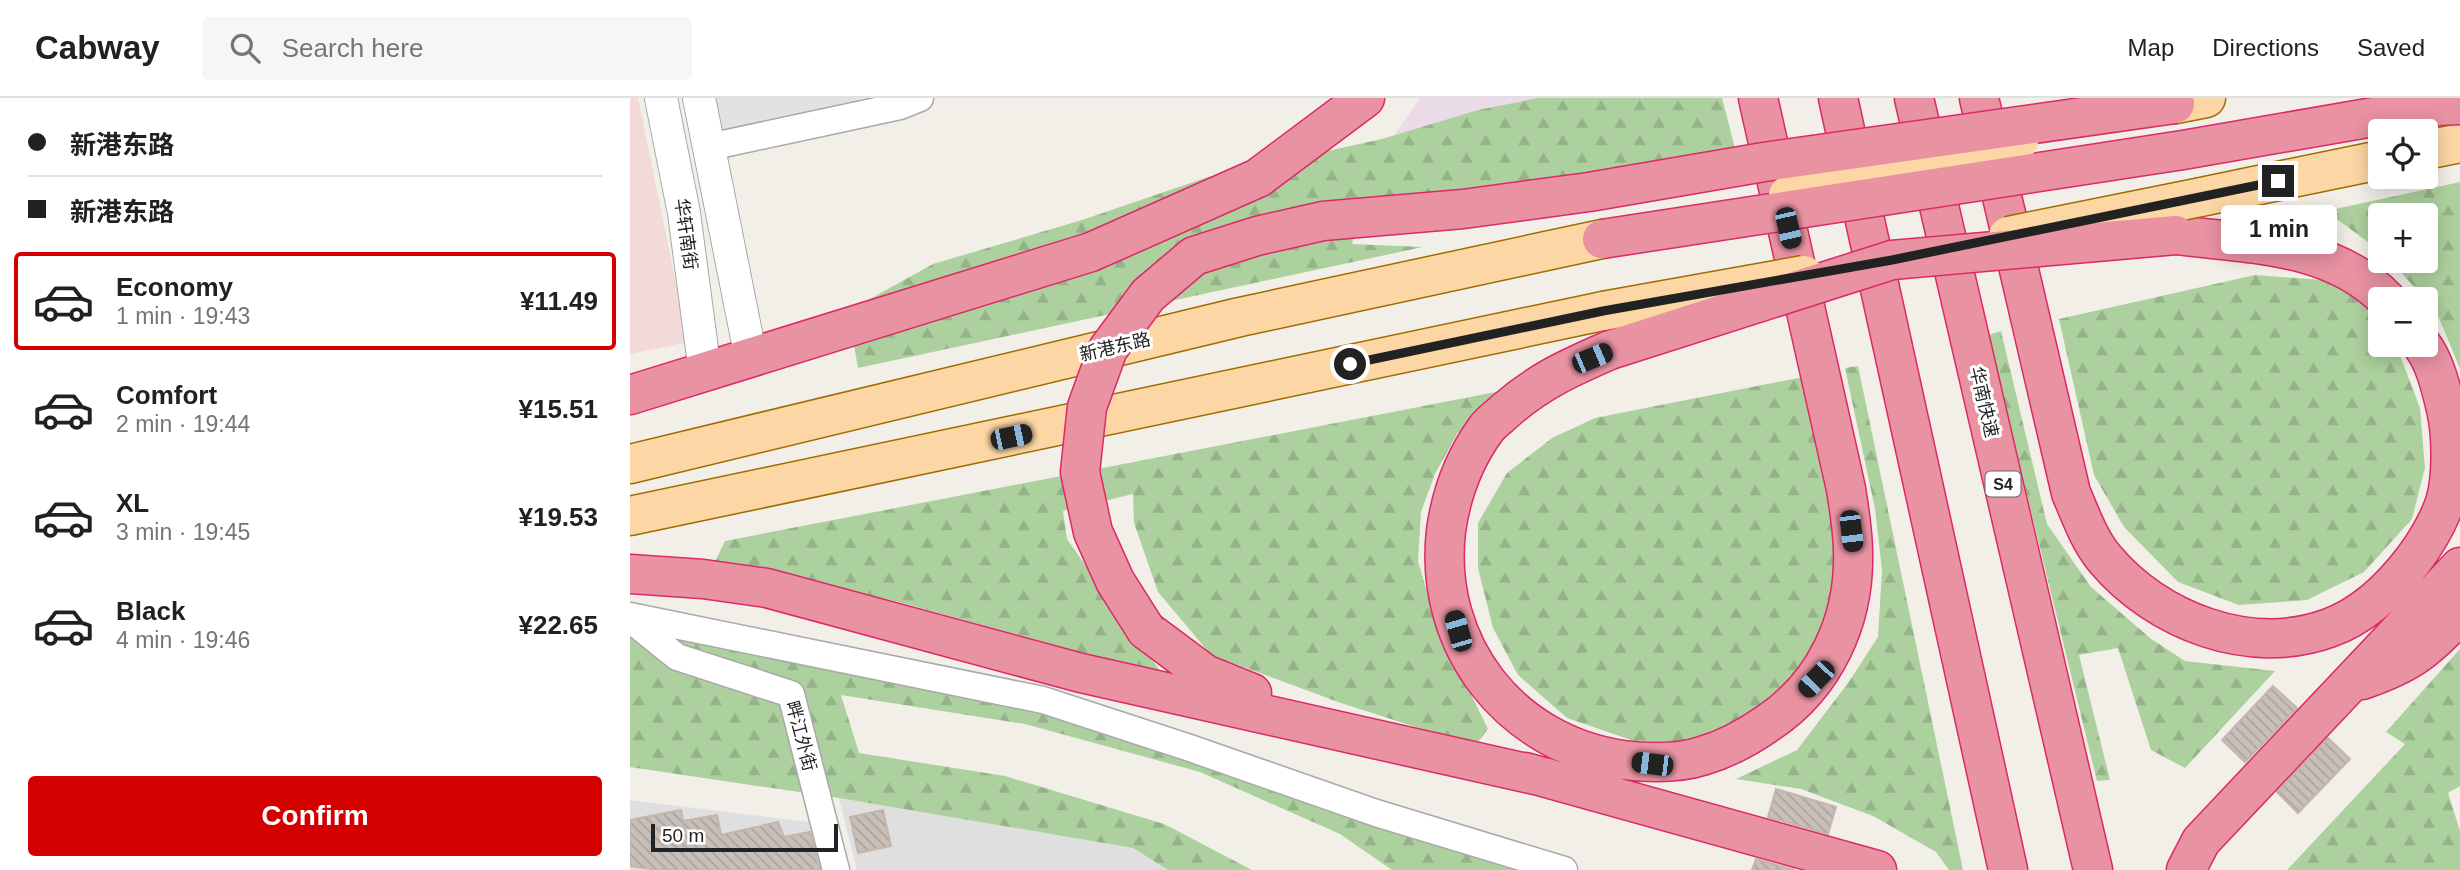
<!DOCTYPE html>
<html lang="en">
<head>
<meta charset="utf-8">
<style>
  body { margin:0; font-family:Arial,"Noto Sans SC",sans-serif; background:#f6f6f6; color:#202124; height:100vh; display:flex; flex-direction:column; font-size:26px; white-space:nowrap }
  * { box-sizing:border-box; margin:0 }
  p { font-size:23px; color:#757577 }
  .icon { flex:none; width:38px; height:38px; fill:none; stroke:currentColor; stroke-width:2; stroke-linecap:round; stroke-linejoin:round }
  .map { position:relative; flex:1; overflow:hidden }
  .details { display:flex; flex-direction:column; background:#fff; width:630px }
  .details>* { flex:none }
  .banner { display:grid; align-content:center; height:154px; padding:0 28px; background:#fff }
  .fabs { position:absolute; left:1738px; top:21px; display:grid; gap:14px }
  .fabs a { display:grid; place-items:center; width:70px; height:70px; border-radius:7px; background:#fff; box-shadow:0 4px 18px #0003; font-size:35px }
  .scale { position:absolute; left:21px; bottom:18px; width:187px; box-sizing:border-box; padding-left:7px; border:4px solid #222; border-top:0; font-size:19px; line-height:24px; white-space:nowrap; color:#222; -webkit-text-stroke:5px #fff; paint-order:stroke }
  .end { position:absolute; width:32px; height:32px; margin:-16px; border:9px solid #222; background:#fff; box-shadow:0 0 0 4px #fff }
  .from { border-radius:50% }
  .bubble { position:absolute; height:49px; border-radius:7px; background:#fff; box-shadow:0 4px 18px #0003; font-size:23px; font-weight:700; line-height:49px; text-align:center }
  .car { position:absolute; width:21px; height:42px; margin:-21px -10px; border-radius:9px; box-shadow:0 0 5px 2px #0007; background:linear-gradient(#222 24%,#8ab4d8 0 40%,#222 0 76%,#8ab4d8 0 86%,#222 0) }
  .banner b { display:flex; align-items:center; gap:24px; height:66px; font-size:26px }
  .banner b+b { border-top:2px solid #e0e0e0 }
  .banner i { width:18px; height:18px; background:#202124 }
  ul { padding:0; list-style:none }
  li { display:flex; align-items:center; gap:21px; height:98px; margin:0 14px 10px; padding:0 14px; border:4px solid transparent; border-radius:7px }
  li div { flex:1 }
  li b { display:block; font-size:26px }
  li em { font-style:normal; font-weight:700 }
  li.current { border-color:#d40000 }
  li>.icon { width:63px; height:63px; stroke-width:1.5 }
  .button { display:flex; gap:14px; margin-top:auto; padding:14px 28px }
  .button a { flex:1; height:80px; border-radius:7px; background:#d40000; color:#fff; font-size:28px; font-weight:700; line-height:80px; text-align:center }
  header { display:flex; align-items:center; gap:42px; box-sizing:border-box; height:98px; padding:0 35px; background:#fff; border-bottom:2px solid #e0e0e0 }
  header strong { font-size:33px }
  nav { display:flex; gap:38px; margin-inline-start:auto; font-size:24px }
  .search { width:490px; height:63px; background:#f6f6f6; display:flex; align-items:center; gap:18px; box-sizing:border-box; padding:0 24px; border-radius:7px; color:#757577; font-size:26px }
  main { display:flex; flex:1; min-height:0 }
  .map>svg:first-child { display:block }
  .residential { fill:#e0dfdf }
  .commercial { fill:#f2dad9 }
  .industrial { fill:#ebdbe8 }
  .forest { fill:url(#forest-firs) }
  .parking { fill:#e2e2e2 }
  .building { fill:url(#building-back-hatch); stroke:#c4b6ab; stroke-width:2 }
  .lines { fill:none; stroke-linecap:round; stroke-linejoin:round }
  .minor-casing { stroke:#a9a9a9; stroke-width:29 }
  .tertiary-casing { stroke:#a9a9a9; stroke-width:34 }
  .primary-casing { stroke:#a06b00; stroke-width:41 }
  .motorway-casing { stroke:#dc2a67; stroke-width:41 }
  .minor { stroke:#fff; stroke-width:26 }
  .tertiary { stroke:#fff; stroke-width:32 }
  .primary { stroke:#fcd6a4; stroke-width:38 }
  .motorway { stroke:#e892a2; stroke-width:38 }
  .primary-bridge-casing { stroke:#a06b00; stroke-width:41; stroke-linecap:butt }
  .motorway-bridge-casing { stroke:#dc2a67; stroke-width:41; stroke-linecap:butt }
  .primary-bridge { stroke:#fcd6a4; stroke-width:38 }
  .motorway-bridge { stroke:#e892a2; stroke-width:38 }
  .route { stroke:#222; stroke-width:9 }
  .labels { text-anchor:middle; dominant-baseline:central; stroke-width:6; stroke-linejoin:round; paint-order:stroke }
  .shield { fill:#fff; stroke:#646464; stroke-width:2 }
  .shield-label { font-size:16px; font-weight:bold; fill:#222 }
  .street-label { font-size:18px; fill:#222; stroke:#fff }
</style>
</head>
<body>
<header>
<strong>Cabway</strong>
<div class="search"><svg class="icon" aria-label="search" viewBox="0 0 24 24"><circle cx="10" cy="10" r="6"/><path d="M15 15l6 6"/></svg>Search here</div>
<nav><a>Map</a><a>Directions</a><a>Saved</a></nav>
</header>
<main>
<section class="details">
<div class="banner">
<b><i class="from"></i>新港东路</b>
<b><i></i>新港东路</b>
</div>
<ul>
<li class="current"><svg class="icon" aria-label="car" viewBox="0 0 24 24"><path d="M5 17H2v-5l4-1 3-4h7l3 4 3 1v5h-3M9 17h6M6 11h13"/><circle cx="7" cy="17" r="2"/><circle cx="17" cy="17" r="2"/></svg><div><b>Economy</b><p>1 min · 19:43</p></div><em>¥11.49</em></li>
<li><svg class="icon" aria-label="car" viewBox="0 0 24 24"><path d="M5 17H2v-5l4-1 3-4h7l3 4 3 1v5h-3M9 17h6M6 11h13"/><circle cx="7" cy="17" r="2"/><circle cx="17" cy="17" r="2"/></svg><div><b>Comfort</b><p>2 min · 19:44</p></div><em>¥15.51</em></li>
<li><svg class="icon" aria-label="car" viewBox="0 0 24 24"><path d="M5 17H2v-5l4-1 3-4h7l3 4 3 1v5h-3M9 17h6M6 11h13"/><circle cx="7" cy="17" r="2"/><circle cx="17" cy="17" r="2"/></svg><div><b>XL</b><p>3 min · 19:45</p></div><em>¥19.53</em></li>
<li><svg class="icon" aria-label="car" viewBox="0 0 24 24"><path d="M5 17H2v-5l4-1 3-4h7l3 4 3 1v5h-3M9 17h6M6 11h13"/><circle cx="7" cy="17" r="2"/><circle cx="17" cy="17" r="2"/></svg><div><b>Black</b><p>4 min · 19:46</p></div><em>¥22.65</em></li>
</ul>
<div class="button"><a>Confirm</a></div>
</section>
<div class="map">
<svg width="1830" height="772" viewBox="0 0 1830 772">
  <defs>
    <pattern id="forest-firs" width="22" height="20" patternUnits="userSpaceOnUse" patternTransform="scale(1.75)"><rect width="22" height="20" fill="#add19e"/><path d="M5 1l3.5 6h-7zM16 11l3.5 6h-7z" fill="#95b388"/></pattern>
    <pattern id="building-back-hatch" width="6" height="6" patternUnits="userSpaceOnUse" patternTransform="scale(1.75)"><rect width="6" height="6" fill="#c7bfb8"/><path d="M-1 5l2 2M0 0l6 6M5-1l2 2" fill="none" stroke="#aba49e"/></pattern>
  </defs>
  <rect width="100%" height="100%" fill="#f2efe9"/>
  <!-- residential -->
  <path class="residential" d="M209,700L503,750L538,772H227Z
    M0,702L187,725L198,772H0Z"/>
  <!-- commercial -->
  <path class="commercial" d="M0,0H8L58,244L0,256Z"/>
  <!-- industrial -->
  <path class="industrial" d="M790,0H999L755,51Z"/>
  <!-- forest -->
  <path class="forest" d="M908,0H1092L1105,50L978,73L730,112L722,146L793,149L228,270L223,241L238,202L303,166L452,122L578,79L752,41L848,12Z
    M1830,84V271L1807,215L1761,163H1796V117H1750V153L1696,113Z
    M1625,177L1707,183L1750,222V247H1766L1790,310L1795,370L1782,421L1734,474L1677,502L1609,507L1548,484L1494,429L1464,377L1429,221Z
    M1371,233L1417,426L1461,489L1520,540L1555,563L1645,573L1555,670L1521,652L1488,550L1449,557L1480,682L1467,683L1358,237Z
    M1228,268L1333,772H1319L1306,754L1243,718L1171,691L1106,681L1167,652L1218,585L1248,539L1252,472L1245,411L1215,270Z
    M1173,279L1204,422L1206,466L1200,508L1186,550L1146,597L1121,618L1055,643H1004L937,620L888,577L863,530L848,470V425L877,375L922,340L965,320Z
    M876,292L827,336L805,376L791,414L788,463L806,525L858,631L845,648L711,605L581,557L528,494L504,425L503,396L433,413L437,441L533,577L269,504L85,464L95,443Z
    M75,538L433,617L906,772H762L710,736L570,674L395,626L211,597L229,655L375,678L534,726L622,772H538L503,750L209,700L0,669V539Z
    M1830,551V688L1818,695L1830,733V772H1657L1775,646L1756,634Z"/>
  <!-- parking -->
  <path class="parking" d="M81,0H230L205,14L90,41Z"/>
  <!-- building -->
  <path class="building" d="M1643,588L1667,610L1615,664L1592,642Z
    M1698,640L1720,661L1668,715L1647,694Z
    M1146,691L1206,709L1198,736L1138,719Z
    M51,712L53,723L87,717L91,737L148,724L154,739L180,734L190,772H28L0,768V722Z
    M253,712L261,748L228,755L220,719Z
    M1126,761L1165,772H1122Z"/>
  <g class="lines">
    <!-- minor casing -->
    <g class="minor-casing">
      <path id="minor" d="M79,49L270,8L290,0
        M0,518L413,602L560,650L746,715L934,772
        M0,521L47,559L161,596L206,772"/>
    </g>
    <!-- tertiary casing -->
    <g class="tertiary-casing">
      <path id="tertiary" d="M31,0L54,115L75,274
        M69,0L121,260"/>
    </g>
    <!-- primary casing -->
    <g class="primary-casing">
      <path id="primary" d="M1545,6L1576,0
        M1796,52L1830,45
        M1571,99L1750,62
        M0,366L610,219L972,141
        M0,418L973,213"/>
    </g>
    <!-- motorway casing -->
    <g class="motorway-casing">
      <path id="motorway" d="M1208,0L1378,772
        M1284,0L1463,772
        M1349,0L1441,395C1451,418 1459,442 1475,461C1527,523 1620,559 1699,530C1733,518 1762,490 1784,461C1795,446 1806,428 1813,410C1823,385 1822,337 1816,311C1811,290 1805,264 1792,247
        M1546,137C1618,146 1701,145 1756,201
        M980,252C939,270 909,283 875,313C869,319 861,324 856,331C834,361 821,397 816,433C803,547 880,646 993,662C1019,665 1047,666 1072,658C1096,651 1118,639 1138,625C1195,587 1225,522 1223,454C1223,433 1219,411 1216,391L1128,0
        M0,297L461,154L628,80L735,0
        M0,476L73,481L137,490L451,575L918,680
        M516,532L575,576L622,595
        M1732,582C1779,566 1796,553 1830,516
        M895,674L1247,772
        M1556,772L1571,743L1830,469"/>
    </g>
    <!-- minor -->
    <use href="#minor" class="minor"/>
    <!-- tertiary -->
    <use href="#tertiary" class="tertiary"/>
    <!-- primary -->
    <use href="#primary" class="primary"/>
    <!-- motorway -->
    <use href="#motorway" class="motorway"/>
    <!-- primary-bridge casing -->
    <g class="primary-bridge-casing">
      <path id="primary-bridge" d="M1158,97L1389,43
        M1378,138L1571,99
        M973,213L1174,177"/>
    </g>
    <!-- motorway-bridge casing -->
    <g class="motorway-bridge-casing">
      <path id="motorway-bridge" d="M972,141L1553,52L1807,8L1830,7
        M980,252L1262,162L1546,137
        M516,532L485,483L463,434L450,374L457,309L478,251L518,197L564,158L627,138L693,123L833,111L959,94L1134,64L1545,6"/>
    </g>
    <!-- primary-bridge -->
    <use href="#primary-bridge" class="primary-bridge"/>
    <!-- motorway-bridge -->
    <use href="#motorway-bridge" class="motorway-bridge"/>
  </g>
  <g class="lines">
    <!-- route -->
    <path class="route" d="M720,266L973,213L1262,162L1648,83"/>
  </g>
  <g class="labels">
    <!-- shield labels -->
    <rect class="shield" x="1355.5" y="373.5" width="35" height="25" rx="5"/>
    <g class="shield-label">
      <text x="1373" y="386">S4</text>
    </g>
    <!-- street labels -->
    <g class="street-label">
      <text transform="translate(56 136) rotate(82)">华轩南街</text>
      <text transform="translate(485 249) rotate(-13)">新港东路</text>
      <text transform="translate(1354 304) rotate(77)">华南快速</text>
      <text transform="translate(171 638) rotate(75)">畔江外街</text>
    </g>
  </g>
</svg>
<div class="fabs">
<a><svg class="icon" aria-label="locate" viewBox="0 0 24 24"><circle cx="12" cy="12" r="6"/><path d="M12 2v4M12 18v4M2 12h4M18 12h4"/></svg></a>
<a>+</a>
<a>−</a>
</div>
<div class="scale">50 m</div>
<i class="end from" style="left:720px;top:266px"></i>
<i class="end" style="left:1648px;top:83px"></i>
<div class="bubble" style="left:1591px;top:107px;width:116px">1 min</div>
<i class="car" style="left:1158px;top:130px;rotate:167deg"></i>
<i class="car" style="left:962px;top:260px;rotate:67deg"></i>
<i class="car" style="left:381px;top:339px;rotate:78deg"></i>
<i class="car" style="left:1221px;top:433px;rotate:173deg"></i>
<i class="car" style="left:828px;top:533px;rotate:344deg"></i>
<i class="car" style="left:1186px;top:581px;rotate:224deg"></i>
<i class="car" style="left:1022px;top:666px;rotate:277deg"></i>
</div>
</main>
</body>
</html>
